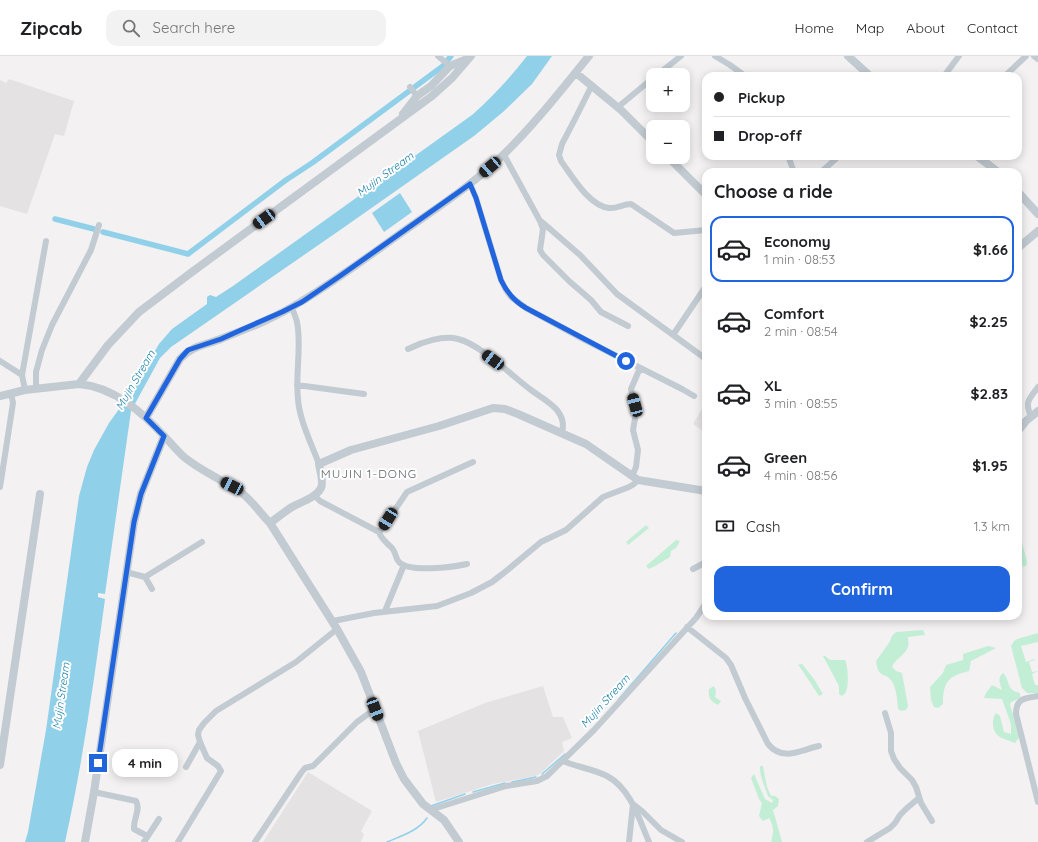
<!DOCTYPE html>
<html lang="en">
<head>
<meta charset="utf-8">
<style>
  body { margin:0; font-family:Quicksand,sans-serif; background:#f2f2f2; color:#202124; height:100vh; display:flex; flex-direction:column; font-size:15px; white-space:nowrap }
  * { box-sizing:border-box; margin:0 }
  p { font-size:13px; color:#757577 }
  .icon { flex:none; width:22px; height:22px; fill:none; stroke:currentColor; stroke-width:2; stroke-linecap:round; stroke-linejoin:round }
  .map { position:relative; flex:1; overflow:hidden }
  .side { position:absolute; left:702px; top:112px; width:320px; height:452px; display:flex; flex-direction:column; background:#fff; border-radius:12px; box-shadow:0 2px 10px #0003 }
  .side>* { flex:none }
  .hud { position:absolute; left:702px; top:16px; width:320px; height:88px; border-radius:12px; box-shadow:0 2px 10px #0003; display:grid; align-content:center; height:88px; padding:0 12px; background:#fff }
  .controls { position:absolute; left:646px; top:12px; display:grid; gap:8px }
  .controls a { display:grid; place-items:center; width:44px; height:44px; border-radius:8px; background:#fff; box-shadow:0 2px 10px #0003; font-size:20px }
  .end { position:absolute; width:18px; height:18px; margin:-9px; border:5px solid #2065dd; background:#fff; box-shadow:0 0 0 2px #fff }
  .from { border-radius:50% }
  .bubble { position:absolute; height:28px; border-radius:12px; background:#fff; box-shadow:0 2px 10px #0003; font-size:13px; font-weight:800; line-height:28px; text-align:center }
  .car { position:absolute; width:12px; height:24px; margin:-12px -6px; border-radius:5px; box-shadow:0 0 3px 1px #0007; background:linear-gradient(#222 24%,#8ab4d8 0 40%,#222 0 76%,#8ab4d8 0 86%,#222 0) }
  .hud b { display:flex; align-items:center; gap:14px; height:38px; font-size:15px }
  .hud b+b { border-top:1px solid #e0e0e0 }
  .hud i { width:10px; height:10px; background:#202124 }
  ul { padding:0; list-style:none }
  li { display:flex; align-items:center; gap:12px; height:66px; margin:0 8px 6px; padding:0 4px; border:2px solid transparent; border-radius:12px }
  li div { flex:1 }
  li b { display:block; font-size:15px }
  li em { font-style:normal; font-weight:800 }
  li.active { border-color:#2065dd }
  li>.icon { width:36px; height:36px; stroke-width:1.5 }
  h2 { padding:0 12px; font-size:18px; line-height:48px }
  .pay { display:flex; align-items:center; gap:10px; height:44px; padding:0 12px; font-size:15px }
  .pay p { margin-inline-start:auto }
  .cta { display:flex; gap:8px; margin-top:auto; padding:8px 12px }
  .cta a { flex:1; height:46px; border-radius:12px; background:#2065dd; color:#fff; font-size:16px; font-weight:800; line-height:46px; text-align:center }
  header { display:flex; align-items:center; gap:24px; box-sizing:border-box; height:56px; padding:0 20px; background:#fff; border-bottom:1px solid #e0e0e0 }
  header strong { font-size:19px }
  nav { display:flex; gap:22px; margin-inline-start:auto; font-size:14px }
  .search { width:280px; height:36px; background:#f2f2f2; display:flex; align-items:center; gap:10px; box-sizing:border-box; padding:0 14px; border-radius:12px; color:#757577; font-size:15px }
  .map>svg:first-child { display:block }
  .education { fill:#e4e2e3 }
  .green { fill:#c2eed6 }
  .water { fill:#91d0e9 }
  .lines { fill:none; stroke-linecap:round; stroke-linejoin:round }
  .stream { stroke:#91d0e9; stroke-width:1.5 }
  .canal { stroke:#91d0e9; stroke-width:5.5 }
  .minor { stroke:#c2cad2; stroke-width:6 }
  .tertiary { stroke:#c2cad2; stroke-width:8 }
  .route { stroke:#2065dd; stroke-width:5 }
  .labels { text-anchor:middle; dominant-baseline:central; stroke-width:4; stroke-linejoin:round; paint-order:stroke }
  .water-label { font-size:11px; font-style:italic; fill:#127da8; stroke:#fff }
  .quarter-label { font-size:12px; letter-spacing:1px; fill:#5d6065; stroke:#fff }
</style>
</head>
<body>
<header>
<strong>Zipcab</strong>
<div class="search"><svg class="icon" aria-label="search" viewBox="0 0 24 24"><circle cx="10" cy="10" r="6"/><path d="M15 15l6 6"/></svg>Search here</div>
<nav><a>Home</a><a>Map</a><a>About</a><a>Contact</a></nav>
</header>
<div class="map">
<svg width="1038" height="786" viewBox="0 0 1038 786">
  <rect width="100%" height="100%" fill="#f3f1f1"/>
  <!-- education -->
  <path class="education" d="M9,23L74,45L64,80L55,78L27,158L0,150V24L6,27Z
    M706,346V377L693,368Z
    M543,630L553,661H563L572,682L562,686L564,695L542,716L536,720L493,728L436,746L418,675L485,647Z
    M308,716L372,755L361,775L364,778L361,786H263Z"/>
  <!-- green -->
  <path class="green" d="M646,469L649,472L628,489L626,486Z
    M1018,470L1027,506V509L1023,511L1018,493Z
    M676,484L680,485L676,492L671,495L670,501L655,510L649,513L646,510Z
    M923,574L925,579L908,581C908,584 909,588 908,591C905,599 895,603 892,611L896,615L902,617L908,650L906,654L901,655L898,653C897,644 897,632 891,624C885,616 878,623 876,605L889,587L892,580L896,576Z
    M1038,577V586L1021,590L1026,606L1035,603V604L1029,606L1032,616L1038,615L1032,618L1035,629H1038V637H1027L1022,632L1011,590L1014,585L1017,583Z
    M988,590L996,592L971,605L969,615C948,620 943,626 943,648L938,652L934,651L931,644L930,631L943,617L946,609L963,604V598Z
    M823,600H825L830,604H845C848,609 849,629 846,635C846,637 844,638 842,640L839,638V630Z
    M801,608H802L814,623L823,638L819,640L800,611L798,609Z
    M1003,617C1011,625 1005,634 1020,637V642L1011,646L1010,649L1020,680L1015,687C1004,682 995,683 993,669C993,664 993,662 996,657L1000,660L1004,676L1011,678V668L1002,643L984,642L986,637L992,629L1002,634C1000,627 997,622 1003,617Z
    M714,630L716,635L715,641L721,645L718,649C710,645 708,641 709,633Z
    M760,710H763L767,731L771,740H775L779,743L778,750L773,754L782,786H773L771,785C774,776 774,770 769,762L763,765L759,760L762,747L759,743L751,722L754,718L765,743L772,747L773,744L768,740C765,731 759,719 760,710Z"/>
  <!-- water -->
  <path class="water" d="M527,0H552L532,28L503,56L474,80L343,172L171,291L160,302L131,355L105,538L98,537V541L105,543C94,624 83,706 65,786H25L28,776L46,674L79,440L87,411L94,394L109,367L132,335L159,288L172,273L207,248V241L210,239L216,241L233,230L472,59C492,41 510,22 527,0Z
    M400,137L412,156L384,176L372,157Z"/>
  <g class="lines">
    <!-- stream -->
    <path class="stream" d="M618,644L676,577
      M542,718L565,698
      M512,726L536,721
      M473,736L505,727
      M431,750L465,738
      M387,786C401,780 418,775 427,762"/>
    <!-- canal -->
    <path class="canal" d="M55,163L94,173
      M103,176L188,198L286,124L312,107L443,10L451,0"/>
    <!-- minor -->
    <path class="minor" d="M438,0L450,10
      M715,0L730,9L745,20
      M1034,0L1038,3
      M657,19L681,0
      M944,20L959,0
      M1005,20L1026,0
      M592,29L575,63L562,88L559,99L561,105C572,120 589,150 609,152C617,153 623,148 631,148L674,177L706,174
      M410,31L417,40
      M618,51L653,22
      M504,99L540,165L543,173L540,194L543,199L569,225L591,244L601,256L628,270
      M788,100L794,116
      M821,116L839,100
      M470,128L476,142L501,224L506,234L511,241L526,252L585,284L682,333L694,340
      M542,166L580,199L617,238L706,303
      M292,251C293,256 296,261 297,266C302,290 295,318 298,343C299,363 312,389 319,408
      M673,279L706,230
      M408,293C422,286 443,279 458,283C480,288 512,320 531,334C539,340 550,346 557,354C563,362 564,368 562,377
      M0,305L22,319
      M297,329L364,338
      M36,333V316L42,294L52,269L91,194L99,169
      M25,334L22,319L46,185
      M1031,361C1025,346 1028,344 1038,331
      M632,420L636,411L638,394L633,374L636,357L631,333L640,312
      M0,431L13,347L11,337
      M314,439L320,445L379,476L382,473L407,436L473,406
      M379,476C381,483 387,487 392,492C396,496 395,502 399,506C409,517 453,511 467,508
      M693,513L706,506
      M126,516L145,521L202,486
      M145,521L152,533
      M385,555L404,509
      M333,565L374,557L437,550L471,537L492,526L505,516L541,486L566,474L603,441L629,431L634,428L638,424
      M687,571L726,602L731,609L745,642L768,688C783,706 800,694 819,690
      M1038,640C1025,642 1016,642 1016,658L1038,746
      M885,657L891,677V695L894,703L900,712L912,724L916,731L921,747L932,765
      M563,705C577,711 593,713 607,720C631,733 639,763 649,786
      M186,711L200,686
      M94,736L136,745C141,754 133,763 134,773L147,780
      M430,754L506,730L537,725L547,720L594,674L696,562L706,547
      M144,786L159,763
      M178,786L221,715L218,710L207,702L200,686L198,679L199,674L204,667L216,655L296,606L337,573
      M255,786L301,717L305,712L313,710L357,666L375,653
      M629,786L633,748L642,755L661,774L682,786
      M867,786L890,772L895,767L900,759L907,752L919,742"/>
    <!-- tertiary -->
    <path class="tertiary" d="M848,0L870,20
      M576,17L621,54L653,86
      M403,58L417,40L431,30L450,10L467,3
      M977,100L998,116
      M668,101L706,139
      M1018,136L1038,158
      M1018,192L1038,175
      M79,328C114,331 142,356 165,381C171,387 177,395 184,401C202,416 224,424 243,438C253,446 261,458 270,467L337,573L361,616L396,707L404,723L423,748L444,764L459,786
      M0,340L25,334L79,328L108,289L139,256L192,216L432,40L452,22L471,0
      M146,362L180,303C194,288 205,290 223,282C249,272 277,261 302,245C337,224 370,199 404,175C438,151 474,128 504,98C535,68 562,33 589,0
      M1018,375L1026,365L1038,355
      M270,467C277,462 284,456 292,451C301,446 316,442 321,432C324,426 320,415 319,408L351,394L439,370L493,352L505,353L518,358L586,388L638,424L706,435
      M0,709L40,438
      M85,786L94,736L134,466L141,438L164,380"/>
  </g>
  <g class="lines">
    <!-- route -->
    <path class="route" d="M98,707L134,466L141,438L164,380L146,362L180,303L188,294L221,283L241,274L282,256L302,246L340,220L470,128L476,142L501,224C507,237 514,245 526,252L626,305"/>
  </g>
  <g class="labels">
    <!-- water labels -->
    <g class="water-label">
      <text transform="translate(385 118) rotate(-36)">Mujin Stream</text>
      <text transform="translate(135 324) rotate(-60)">Mujin Stream</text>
      <text transform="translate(61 640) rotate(-82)">Mujin Stream</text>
      <text transform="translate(605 645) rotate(-48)">Mujin Stream</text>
    </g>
    <!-- quarter labels -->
    <g class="quarter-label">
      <text x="369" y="417">MUJIN 1-DONG</text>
    </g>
  </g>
</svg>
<div class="controls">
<a>+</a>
<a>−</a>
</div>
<i class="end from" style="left:626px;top:305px"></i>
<i class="end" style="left:98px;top:707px"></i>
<div class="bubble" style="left:112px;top:693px;width:66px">4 min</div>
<i class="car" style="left:490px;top:111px;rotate:229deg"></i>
<i class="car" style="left:264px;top:163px;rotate:234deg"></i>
<i class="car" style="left:493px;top:304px;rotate:307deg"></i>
<i class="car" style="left:635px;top:349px;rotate:345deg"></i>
<i class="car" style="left:232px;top:430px;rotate:297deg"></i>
<i class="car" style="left:388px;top:463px;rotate:212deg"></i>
<i class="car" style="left:375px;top:653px;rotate:159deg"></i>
<div class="hud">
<b><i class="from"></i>Pickup</b>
<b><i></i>Drop-off</b>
</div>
<section class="side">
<h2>Choose a ride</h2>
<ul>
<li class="active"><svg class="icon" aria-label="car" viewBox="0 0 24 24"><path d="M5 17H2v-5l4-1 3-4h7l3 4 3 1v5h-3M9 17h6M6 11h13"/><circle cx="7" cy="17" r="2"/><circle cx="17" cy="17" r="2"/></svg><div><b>Economy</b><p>1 min · 08:53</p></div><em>$1.66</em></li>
<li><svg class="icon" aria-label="car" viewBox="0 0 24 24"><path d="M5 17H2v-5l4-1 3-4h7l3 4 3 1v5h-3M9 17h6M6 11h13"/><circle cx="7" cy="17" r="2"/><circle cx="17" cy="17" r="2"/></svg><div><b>Comfort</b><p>2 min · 08:54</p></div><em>$2.25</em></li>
<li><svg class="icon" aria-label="car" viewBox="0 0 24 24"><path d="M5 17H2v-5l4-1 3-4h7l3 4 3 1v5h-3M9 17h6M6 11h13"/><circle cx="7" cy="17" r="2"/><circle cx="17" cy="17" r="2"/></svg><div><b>XL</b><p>3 min · 08:55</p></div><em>$2.83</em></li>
<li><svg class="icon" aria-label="car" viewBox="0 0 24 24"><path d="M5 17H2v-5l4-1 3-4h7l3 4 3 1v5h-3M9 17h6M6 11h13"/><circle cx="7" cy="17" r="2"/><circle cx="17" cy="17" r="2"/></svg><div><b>Green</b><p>4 min · 08:56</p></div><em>$1.95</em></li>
</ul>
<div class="pay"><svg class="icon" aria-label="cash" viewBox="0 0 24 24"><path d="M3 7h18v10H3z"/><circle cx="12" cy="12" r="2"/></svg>Cash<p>1.3 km</p></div>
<div class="cta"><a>Confirm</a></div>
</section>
</div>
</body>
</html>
